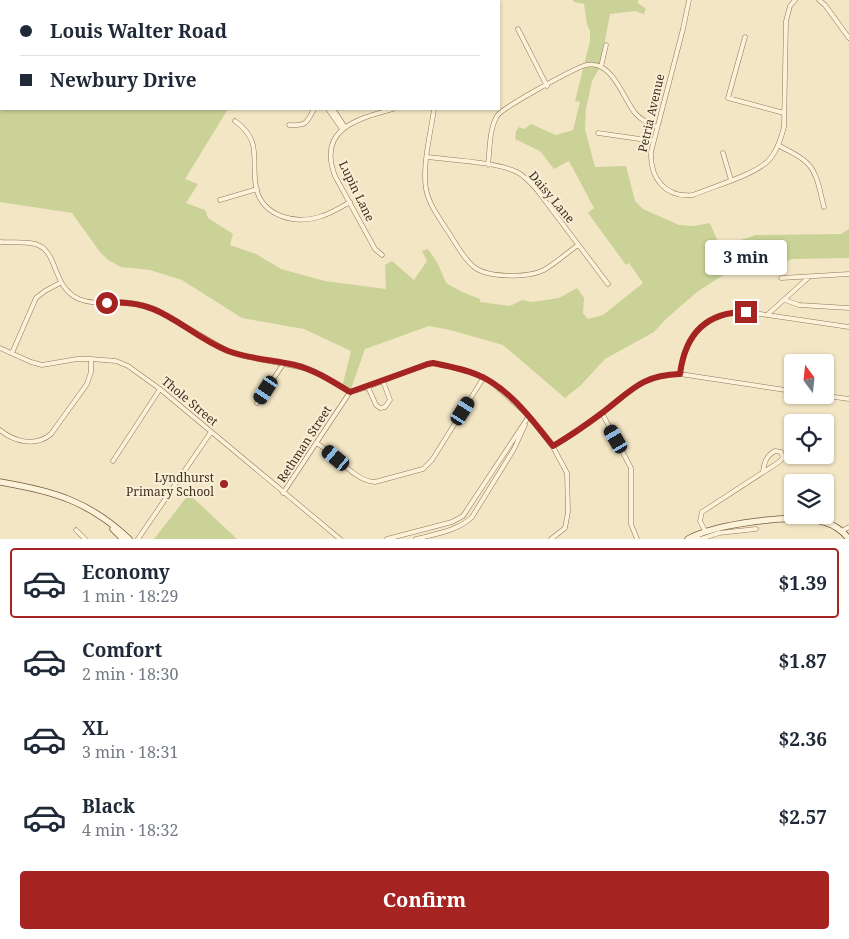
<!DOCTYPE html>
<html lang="en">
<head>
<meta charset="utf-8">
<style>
  body { margin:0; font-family:"Noto Serif",serif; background:#f6f6f7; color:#1f2937; height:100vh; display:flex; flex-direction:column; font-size:19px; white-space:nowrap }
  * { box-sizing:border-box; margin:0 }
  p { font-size:16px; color:#747a83 }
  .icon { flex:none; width:28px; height:28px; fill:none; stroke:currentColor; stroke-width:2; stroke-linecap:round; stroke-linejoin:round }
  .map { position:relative; height:539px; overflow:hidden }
  .panel { display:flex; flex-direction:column; background:#fff; flex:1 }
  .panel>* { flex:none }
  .hud { position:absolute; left:0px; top:0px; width:500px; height:110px; box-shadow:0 1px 4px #0004; display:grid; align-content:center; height:110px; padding:0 20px; background:#fff }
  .needle { width:32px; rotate:345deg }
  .buttons { position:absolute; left:784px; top:354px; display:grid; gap:10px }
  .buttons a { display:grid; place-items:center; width:50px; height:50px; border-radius:5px; background:#fff; box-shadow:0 1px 4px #0004; font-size:25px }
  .end { position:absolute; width:22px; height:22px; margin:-11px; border:6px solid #a52422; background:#fff; box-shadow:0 0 0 2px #fff }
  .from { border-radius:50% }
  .bubble { position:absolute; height:35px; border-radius:5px; background:#fff; box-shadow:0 1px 4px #0004; font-size:16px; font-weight:700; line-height:35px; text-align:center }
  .car { position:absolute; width:15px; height:30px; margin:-15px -8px; border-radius:6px; box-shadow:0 0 4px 1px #0007; background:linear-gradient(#222 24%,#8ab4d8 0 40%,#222 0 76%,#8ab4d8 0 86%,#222 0) }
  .hud b { display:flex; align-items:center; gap:18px; height:48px; font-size:19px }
  .hud b+b { border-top:1px solid #e0e1e3 }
  .hud i { width:12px; height:12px; background:#1f2937 }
  ul { padding:9px 0 0; list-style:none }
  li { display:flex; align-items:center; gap:15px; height:70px; margin:0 10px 8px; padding:0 10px; border:2px solid transparent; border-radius:5px }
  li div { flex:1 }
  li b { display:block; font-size:19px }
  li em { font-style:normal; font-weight:700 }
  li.on { border-color:#a52422 }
  li>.icon { width:45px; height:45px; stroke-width:1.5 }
  .primary-button { display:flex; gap:10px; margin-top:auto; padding:10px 20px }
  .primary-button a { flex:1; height:58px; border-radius:5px; background:#a52422; color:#fff; font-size:20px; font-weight:700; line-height:58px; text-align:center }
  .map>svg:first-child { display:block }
  .green { fill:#cad298 }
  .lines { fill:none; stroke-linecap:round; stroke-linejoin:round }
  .street-casing { stroke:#907759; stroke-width:5 }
  .secondary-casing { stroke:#72583c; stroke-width:7 }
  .street { stroke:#fcf2da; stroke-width:4 }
  .secondary { stroke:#fcf2da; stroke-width:5.5 }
  .route { stroke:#a52422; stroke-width:6 }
  .poi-dot { fill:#a52422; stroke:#f9efd6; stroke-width:2 }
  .labels { text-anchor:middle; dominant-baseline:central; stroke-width:4; stroke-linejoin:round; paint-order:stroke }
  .street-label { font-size:12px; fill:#3f2e1e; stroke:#f9efd6 }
  .poi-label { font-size:12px; fill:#3f2e1e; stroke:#f9efd6; text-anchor:end }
</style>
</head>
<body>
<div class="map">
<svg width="849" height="539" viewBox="0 0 849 539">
  <rect width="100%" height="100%" fill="#f3e6c5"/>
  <!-- green -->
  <path class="green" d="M573,0H638V3L646,9L644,14L635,11L610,14L600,67L592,81L586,109L585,129L595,167L626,166L635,201L643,209L679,225L694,226L710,223L720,247L756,235L841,234L849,229V258L792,259L774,265H757L728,272L697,292L667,318L654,332L605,359L581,385L565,398L503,345L450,330L429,326L365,349L350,392L342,387L351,351L304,329L242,318L182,280L150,270L121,267L108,260L100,252L72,213L0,202V81L1,109H228L185,179L198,184L186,203L205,210L208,218L233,234L230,245L256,254L281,269L325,281L386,289L385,265L392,261L414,280L427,261L422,251L428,249L438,264L446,283L460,291L480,299V302L510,306L522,300L532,302L559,298L577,288L584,298L583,313L588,319L603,315L643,283L629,263L626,265L588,213L594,208L569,161L554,169L540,151L515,139L516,131L519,127L524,129L531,124L556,135L573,130L580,102L575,101L590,41V31L587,24L584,4L574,2Z
    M189,494L237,539H154Z"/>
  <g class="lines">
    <!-- street casing -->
    <g class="street-casing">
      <path id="street" d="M258,0L260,1
        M689,0L683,29L651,152C650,178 665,198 693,195C714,186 752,176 768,161C777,152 781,139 784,127L786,21L790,6L795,0
        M819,0L825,5L849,38
        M216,1L217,0
        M286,1L287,0
        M456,1L459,0
        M518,29L547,86
        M0,36H1
        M745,37L728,98L784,113
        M601,67L606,45
        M328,109L342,129
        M333,109L345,127
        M434,109C431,132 422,165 426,189C429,205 440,219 449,233C456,244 463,258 474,267C488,278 528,278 544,270C556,263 567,253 578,245
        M235,121C263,141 251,160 256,187C262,217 296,225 322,216C332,213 341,207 350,202
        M289,125C306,126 307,123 314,109
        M598,133L654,141
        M778,145C788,151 799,155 806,162C818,172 820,193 824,207
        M723,153L731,180
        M427,157C452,160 496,162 517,172C525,176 531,183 537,190L608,284
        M488,165C490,149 489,130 497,116C503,107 570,71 583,66C588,64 596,64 601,67C616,74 625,100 635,113C641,120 648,123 657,127
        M220,200L257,189
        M0,242C11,243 24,241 35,244C59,250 51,287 79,299C94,305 106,302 121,302C133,302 144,305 155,309L226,350L243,356L304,368L319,374L350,392
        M382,255L375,249L335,176C317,129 357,119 393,109
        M781,278L849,274
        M785,300L799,305L849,308
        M767,315L808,278
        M0,348L31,362L42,365L77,359H91L116,361L128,366L160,389L340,539
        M12,353L36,298L45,291L60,283
        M680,374C685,335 705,312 746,312L849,327
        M368,387L376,405L380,408L385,407L390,400L383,381
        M820,395L849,399
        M257,403L284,363
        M602,413L631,468V524L637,539
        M0,430C14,442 36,447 51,434L87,384L91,372V359
        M316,443C336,453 353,481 375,482L423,469L432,460L484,377
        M553,447C570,436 586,425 602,413C631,392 641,375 680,374L792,391
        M113,461L160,389
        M283,493L350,392L368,387L426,364L433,363L467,371L490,381L529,416L553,447L567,473L568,512L565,528L551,539
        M76,530L85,539
        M705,531L700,521L702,512L779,462L783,458L781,452L775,451C766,456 764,463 763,472
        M842,531L849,527
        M693,536L701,539L719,533L756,529
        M138,539L211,432
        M387,539L452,522L463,516L529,416
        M416,539C434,534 458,531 472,517L514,449L525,425"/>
    </g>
    <!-- secondary casing -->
    <g class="secondary-casing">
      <path id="secondary" d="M0,482C53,491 89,501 129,539
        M113,529L123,539
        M688,539C716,524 793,513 824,522C833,524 843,531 849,539"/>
    </g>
    <!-- street -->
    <use href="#street" class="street"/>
    <!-- secondary -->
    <use href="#secondary" class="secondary"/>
  </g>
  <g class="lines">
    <!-- route -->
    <path class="route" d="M107,303C163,298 182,332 228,351C250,359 273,360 295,365C315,370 332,381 350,392L428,364L433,363C448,366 464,369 478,375C509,388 533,421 553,446C570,436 586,425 602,413C631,391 641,375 680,374C685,335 705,312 746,312"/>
  </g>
  <!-- markers -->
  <circle class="poi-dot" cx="224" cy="484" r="5"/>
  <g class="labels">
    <!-- street labels -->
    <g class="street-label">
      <text transform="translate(651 113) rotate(-77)">Petria Avenue</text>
      <text transform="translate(357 191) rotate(64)">Lupin Lane</text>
      <text transform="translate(552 197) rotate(50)">Daisy Lane</text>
      <text transform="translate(190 401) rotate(40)">Thole Street</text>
      <text transform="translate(304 444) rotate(-57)">Rethman Street</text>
    </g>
    <!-- poi labels -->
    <g class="poi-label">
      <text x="214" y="477">Lyndhurst<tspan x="214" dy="14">Primary School</tspan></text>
    </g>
  </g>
</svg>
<div class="buttons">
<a><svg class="needle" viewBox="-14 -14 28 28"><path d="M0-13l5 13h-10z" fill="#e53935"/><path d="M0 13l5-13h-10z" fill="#747a83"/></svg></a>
<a><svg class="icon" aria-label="locate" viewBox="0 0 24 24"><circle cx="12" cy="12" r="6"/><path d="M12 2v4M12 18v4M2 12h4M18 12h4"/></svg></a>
<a><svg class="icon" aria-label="layers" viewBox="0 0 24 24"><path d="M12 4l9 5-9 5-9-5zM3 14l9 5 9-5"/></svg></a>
</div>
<i class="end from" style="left:107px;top:303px"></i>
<i class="end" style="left:746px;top:312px"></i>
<div class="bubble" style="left:705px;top:240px;width:82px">3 min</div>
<i class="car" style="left:266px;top:390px;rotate:213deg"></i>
<i class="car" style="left:463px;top:411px;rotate:32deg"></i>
<i class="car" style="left:616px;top:439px;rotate:330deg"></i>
<i class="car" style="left:336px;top:458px;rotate:310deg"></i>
<div class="hud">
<b><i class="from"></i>Louis Walter Road</b>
<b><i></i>Newbury Drive</b>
</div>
</div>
<section class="panel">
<ul>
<li class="on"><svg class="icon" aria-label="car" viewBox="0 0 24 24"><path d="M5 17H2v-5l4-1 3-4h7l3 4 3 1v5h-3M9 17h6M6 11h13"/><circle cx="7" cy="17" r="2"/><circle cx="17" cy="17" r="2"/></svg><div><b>Economy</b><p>1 min · 18:29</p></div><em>$1.39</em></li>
<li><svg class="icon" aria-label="car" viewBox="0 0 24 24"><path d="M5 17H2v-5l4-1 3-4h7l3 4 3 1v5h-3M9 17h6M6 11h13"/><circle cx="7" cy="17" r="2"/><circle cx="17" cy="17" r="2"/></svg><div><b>Comfort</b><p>2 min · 18:30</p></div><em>$1.87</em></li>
<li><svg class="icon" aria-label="car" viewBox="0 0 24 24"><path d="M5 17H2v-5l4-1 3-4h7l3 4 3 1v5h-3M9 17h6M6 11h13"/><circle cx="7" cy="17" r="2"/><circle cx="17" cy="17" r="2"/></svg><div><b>XL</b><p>3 min · 18:31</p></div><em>$2.36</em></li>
<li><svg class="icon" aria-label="car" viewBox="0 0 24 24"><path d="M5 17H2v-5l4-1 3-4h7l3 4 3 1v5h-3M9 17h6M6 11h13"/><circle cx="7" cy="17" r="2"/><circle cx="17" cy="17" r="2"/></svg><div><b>Black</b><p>4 min · 18:32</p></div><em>$2.57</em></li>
</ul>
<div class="primary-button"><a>Confirm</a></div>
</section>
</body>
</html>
